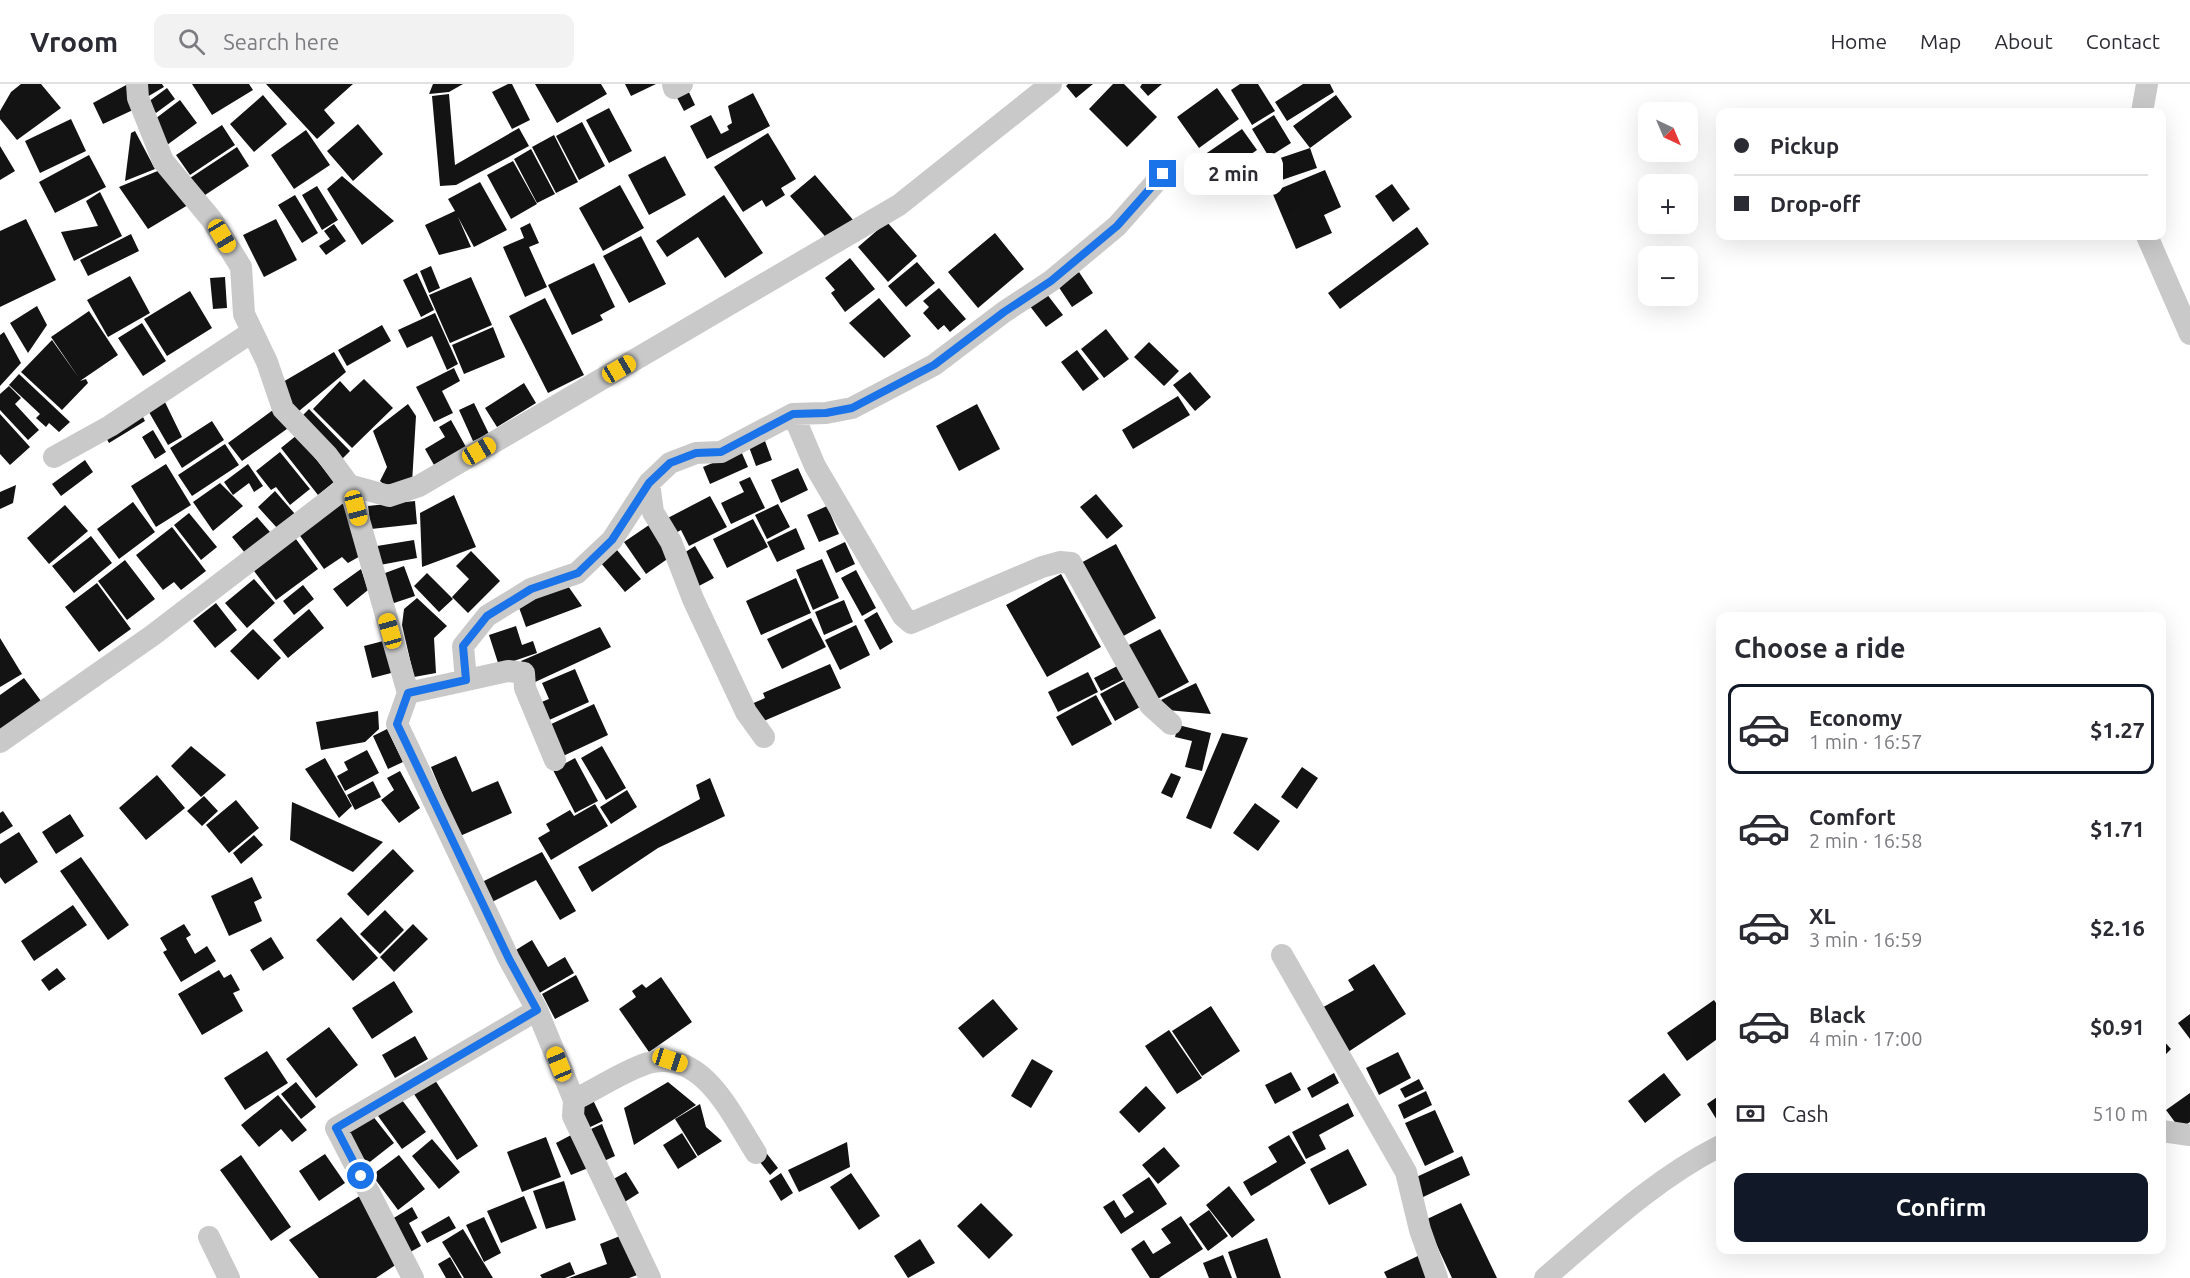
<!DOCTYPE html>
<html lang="en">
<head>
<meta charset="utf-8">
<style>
  body { margin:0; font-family:Ubuntu,sans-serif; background:#f2f2f3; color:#2b2b33; height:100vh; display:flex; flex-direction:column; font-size:22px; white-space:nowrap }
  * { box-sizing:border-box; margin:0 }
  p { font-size:20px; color:#7c7c81 }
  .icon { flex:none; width:33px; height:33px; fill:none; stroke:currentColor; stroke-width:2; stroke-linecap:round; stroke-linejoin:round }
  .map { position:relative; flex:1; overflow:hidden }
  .side { position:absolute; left:1716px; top:528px; width:450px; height:642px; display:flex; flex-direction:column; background:#fff; border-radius:12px; box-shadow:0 6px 24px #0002 }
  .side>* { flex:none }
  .guide { position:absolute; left:1716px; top:24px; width:450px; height:132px; border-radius:12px; box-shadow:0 6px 24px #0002; display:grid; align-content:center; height:132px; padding:0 18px; background:#fff }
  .needle { width:39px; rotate:136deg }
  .buttons { position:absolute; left:1638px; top:18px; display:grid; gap:12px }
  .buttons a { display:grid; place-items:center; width:60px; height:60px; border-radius:12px; background:#fff; box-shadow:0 6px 24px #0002; font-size:30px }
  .end { position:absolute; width:27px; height:27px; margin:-14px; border:8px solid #1a73e8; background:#fff; box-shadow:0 0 0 3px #fff }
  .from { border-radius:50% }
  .bubble { position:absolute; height:42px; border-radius:12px; background:#fff; box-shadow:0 6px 24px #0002; font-size:20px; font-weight:600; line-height:42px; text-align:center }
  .car { position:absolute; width:18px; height:36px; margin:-18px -9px; border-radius:8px; box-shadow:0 0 4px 2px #0007; background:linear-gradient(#f5c518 24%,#345 0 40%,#f5c518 0 76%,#345 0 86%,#f5c518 0) }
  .guide b { display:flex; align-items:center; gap:21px; height:57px; font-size:22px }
  .guide b+b { border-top:2px solid #e1e1e2 }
  .guide i { width:15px; height:15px; background:#2b2b33 }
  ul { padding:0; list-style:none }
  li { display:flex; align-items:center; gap:18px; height:90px; margin:0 12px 9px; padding:0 6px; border:3px solid transparent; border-radius:12px }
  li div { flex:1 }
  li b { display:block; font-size:22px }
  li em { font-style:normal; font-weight:600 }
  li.selected { border-color:#111827 }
  li>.icon { width:54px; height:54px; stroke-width:1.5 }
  h2 { padding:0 18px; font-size:27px; line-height:72px }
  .pay { display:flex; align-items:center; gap:15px; height:66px; padding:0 18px; font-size:22px }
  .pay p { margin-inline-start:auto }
  .button { display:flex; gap:12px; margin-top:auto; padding:12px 18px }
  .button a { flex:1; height:69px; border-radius:12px; background:#111827; color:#fff; font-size:24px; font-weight:600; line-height:69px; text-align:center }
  header { display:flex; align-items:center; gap:36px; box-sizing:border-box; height:84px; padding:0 30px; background:#fff; border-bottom:2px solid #e1e1e2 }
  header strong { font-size:28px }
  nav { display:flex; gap:33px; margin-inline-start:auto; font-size:21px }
  .search { width:420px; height:54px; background:#f2f2f3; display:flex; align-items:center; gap:15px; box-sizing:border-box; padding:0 21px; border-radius:12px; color:#7c7c81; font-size:22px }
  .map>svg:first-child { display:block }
  .building { fill:#131313 }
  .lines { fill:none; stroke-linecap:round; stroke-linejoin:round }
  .minor { stroke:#c9c9c9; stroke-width:22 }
  .route { stroke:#1a73e8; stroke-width:8 }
</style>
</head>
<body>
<header>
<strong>Vroom</strong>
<div class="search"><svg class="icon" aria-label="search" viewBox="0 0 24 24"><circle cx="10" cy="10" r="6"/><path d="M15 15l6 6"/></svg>Search here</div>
<nav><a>Home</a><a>Map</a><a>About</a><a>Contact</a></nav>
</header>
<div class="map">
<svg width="2190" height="1194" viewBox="0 0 2190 1194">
  <rect width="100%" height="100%" fill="#fff"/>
  <!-- building -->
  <path class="building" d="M21,0H41L61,24L17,56L0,35V27L11,8Z
    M128,0L135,25L103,40L93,19Z
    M140,0H162L164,3L147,13Z
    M192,0H249L253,6L212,31Z
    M266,0H353L324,26L335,39L317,55Z
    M433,0H463L449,8L429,10Z
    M508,0H512L530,36L512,45L492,8Z
    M535,0H601L607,10L557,39Z
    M625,0H656L631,12Z
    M1068,0H1093L1076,14L1066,2Z
    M1113,0H1124L1157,33L1127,63L1089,25Z
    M1142,0H1162L1148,12L1140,3Z
    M1240,0H1258L1275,27L1252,41L1231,6Z
    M1303,0H1330L1334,8L1287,37L1275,18Z
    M686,2L695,21L684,27L674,8Z
    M167,4L175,15L156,29L148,18Z
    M1217,4L1239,35L1199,64L1177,33Z
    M753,9L770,42L707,75L690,42L711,31L721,50L729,46L727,42L732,39L728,22Z
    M449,10L455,81L519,44L529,62L456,101L440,102L432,12Z
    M263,11L287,40L254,68L230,40Z
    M1336,11L1352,33L1310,64L1317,84L1270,100L1263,80L1310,64L1293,42Z
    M180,16L197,39L167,61L151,38Z
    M609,24L632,67L609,79L586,36Z
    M1274,31L1291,59L1269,73L1252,45Z
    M71,35L86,67L40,89L25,57Z
    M582,38L605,82L579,96L556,52Z
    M358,40L383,70L353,97L327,67Z
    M222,41L235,61L190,91L176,71Z
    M1242,45L1257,66L1216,94L1201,73Z
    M306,46L330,81L294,105L271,71Z
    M135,47L155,85L125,97L131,49Z
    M768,49L796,95L781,104L785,111L766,123L762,116L743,128L714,83Z
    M554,51L578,98L556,109L532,63Z
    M0,62L15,87L0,96Z
    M237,63L249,82L202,113L190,94Z
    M531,65L555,110L537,119L514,75Z
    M89,71L106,103L55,129L39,98Z
    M665,72L686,111L649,131L628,91Z
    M513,77L537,120L511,135L487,91Z
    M160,86L188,121L148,145L119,103Z
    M1325,86L1341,123L1324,131L1332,149L1296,165L1272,108Z
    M815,91L854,137L830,158L790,112Z
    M342,92L394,137L362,161L327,105Z
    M480,98L507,146L474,163L458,133L471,163L439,171L425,141L455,127L448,115Z
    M1392,100L1410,125L1393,138L1375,112Z
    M620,101L644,144L603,167L579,124Z
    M317,102L338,136L322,146L302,111Z
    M100,108L122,152L74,177L61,148L98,142L86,117Z
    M295,111L318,149L302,159L278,121Z
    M724,111L763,169L725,194L698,153L667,173L656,157Z
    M26,135L56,196L0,223V147Z
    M276,135L297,176L264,193L243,151Z
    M887,138L917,172L888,198L858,163Z
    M530,139L539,159L529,163L547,203L525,213L503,163L524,154L520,144Z
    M334,140L346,157L326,171L319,162L330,155L324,147Z
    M1417,143L1429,160L1340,225L1328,209Z
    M995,149L1024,185L978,224L948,188Z
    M131,150L139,167L88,192L80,176Z
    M641,152L666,200L629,219L603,172Z
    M850,174L875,205L845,228L831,209L835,206L825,194Z
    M917,178L935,199L906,223L888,202Z
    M594,179L615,223L600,231L603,236L572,251L548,201Z
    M431,182L440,204L429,209L420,187Z
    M1079,188L1093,209L1072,223L1058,202Z
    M417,189L434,226L421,233L403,196Z
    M130,192L150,229L108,253L87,216Z
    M225,193L227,224L213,225L210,194Z
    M471,193L492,241L450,259L429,211Z
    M939,204L966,235L950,248L944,241L938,246L923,229L929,223L923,217Z
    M190,207L212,244L167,272L144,235Z
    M1046,209L1063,231L1046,243L1029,221Z
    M545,214L584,291L548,309L509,232Z
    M879,214L911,252L884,274L849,239Z
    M37,222L47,241L28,269L10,239Z
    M89,227L118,271L80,297L86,295L88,299L62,326L21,288L52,256L79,294L51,253Z
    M435,229L458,280L447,286L432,252L407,264L398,246Z
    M142,239L166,277L143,292L118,254Z
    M382,241L391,257L347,282L338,266Z
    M493,243L505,273L464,290L452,261Z
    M1106,245L1129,275L1104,294L1081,265Z
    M4,248L21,279L0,302V251Z
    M1149,258L1179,287L1164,302L1134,273Z
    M1077,266L1099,295L1083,307L1061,278Z
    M334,268L346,288L293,332L276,302Z
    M454,284L460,297L442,307L453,329L434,338L416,303Z
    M1190,288L1211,313L1195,327L1173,301Z
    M19,290L70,338L59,348L49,339L46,343L36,334L40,330L9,301Z
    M364,295L393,324L352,364L313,325L340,297L350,308Z
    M524,299L536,319L497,343L485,324Z
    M9,302L21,314L15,320L39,346L28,356L0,326V310Z
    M1178,312L1190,331L1133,365L1122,346Z
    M163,314L182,353L168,361L146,323Z
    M474,319L489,350L473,357L459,326Z
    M408,320L416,332L412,399L390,406L380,397L387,383L373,347Z
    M977,320L1000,365L959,387L936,342Z
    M277,323L291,342L242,377L228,359Z
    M309,325L350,367L339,378L297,337Z
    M140,327L145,337L109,359L103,348Z
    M0,330L30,363L10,381L0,370Z
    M451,336L466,363L434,381L425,365L445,353L439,343Z
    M212,337L224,356L182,384L170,364Z
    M153,346L166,368L155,375L142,353Z
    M297,351L334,398L318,411L281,364Z
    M765,357L772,376L756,382L749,363Z
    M225,360L239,381L192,412L178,391Z
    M741,367L748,383L710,400L703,383Z
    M280,368L310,405L290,421L276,403L271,406L256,387Z
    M85,376L93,388L61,412L52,400Z
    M166,380L191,421L156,443L131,402Z
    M248,380L263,402L254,408L249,399L233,411L224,398Z
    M798,384L808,406L781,419L771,396Z
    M750,393L765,424L731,440L721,419L744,408L739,398Z
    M220,399L243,422L213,447L193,418Z
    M16,401L13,419L0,425V408Z
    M275,407L295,430L278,445L258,423Z
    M1096,410L1123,442L1107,455L1080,423Z
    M454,411L476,463L422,483L420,429Z
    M710,412L727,443L689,462L681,446L670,452L662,437Z
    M349,413L362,471L348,479L342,473L324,485L298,449Z
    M415,417L417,440L371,445L368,422Z
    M133,418L155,448L119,475L97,445Z
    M778,420L790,443L767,455L755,431Z
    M65,421L88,447L49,480L27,454Z
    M827,422L839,450L819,458L807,431Z
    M189,429L217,463L201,476L174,441Z
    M257,433L270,448L245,469L232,453Z
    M753,435L768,463L727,484L713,455Z
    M652,439L673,471L646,490L624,458Z
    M172,443L206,487L181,506L174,498L163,506L136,471Z
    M796,444L805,465L777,478L767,458Z
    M293,451L318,485L276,516L251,483Z
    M91,452L112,479L74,509L52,482Z
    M414,456L417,474L380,481L377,462Z
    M845,458L855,480L836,489L826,467Z
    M1116,460L1156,534L1118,555L1077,481Z
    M695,462L714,494L697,503L679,472Z
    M617,466L641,495L625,508L601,479Z
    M471,467L500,497L468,529L452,513L469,495L456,482Z
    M822,475L839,514L813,526L796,486Z
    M125,476L155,515L127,536L98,497Z
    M404,482L415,512L394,519L377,492Z
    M361,485L368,506L347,523L333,505Z
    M856,486L876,524L862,532L841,494Z
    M427,489L453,515L439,528L414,502Z
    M1061,490L1101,563L1047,593L1006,521Z
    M796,494L811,529L761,551L746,517Z
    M254,495L275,519L247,544L225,519Z
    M97,499L131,545L99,568L65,523Z
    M303,501L314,515L294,531L283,517Z
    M568,502L582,522L526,543L517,518Z
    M417,514L447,542L434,554L436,589L414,593L402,541L404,525Z
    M844,516L853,538L824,551L815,528Z
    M216,519L237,546L215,564L193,537Z
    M309,525L324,544L288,574L273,556Z
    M877,528L893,558L880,566L864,536Z
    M811,534L826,563L782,585L767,555Z
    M856,541L870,571L840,586L825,556Z
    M516,542L522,561L533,557L537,569L499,582L489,551Z
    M600,543L611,563L533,599L521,577Z
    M253,545L281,574L258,596L230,567Z
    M1160,545L1189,598L1152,618L1123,564Z
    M0,554L22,590L0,603Z
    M387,556L395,588L372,594L364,562Z
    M1125,578L1132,591L1101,607L1094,594Z
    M830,580L841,604L757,640L749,621L765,614L763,609Z
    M575,585L589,618L547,637L539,619L549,615L542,599Z
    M1088,588L1098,608L1058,628L1048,608Z
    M24,594L44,621L0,646V611Z
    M1126,596L1140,623L1115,637L1100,610Z
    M1196,599L1211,630L1167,626L1161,616Z
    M1096,611L1112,640L1072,662L1056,633Z
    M594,620L608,651L561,673L547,642Z
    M378,627L379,645L365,658L321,666L316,638Z
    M1178,641L1211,649L1202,687L1185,683L1192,657L1175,653Z
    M387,645L403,678L388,685L373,652Z
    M1222,649L1248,654L1211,745L1186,734Z
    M191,662L226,691L201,713L171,682Z
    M602,662L626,704L606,716L581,674Z
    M367,666L379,689L345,707L337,692L348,686L344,678Z
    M456,672L472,708L498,697L512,729L460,752L431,683Z
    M325,674L352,722L339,734L305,685Z
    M575,674L598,717L575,729L553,686Z
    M1302,683L1318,694L1297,725L1281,713Z
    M400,687L420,724L399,739L381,716L394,706L387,694Z
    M1171,689L1181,693L1172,714L1161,709Z
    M157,691L185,724L146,756L119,724Z
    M710,694L725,732L658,764L592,808L578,783L700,715L696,701Z
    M373,697L381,713L355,726L347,711Z
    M627,706L637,723L611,740L600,723Z
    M204,712L218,727L202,742L187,727Z
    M236,716L259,744L229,769L206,741Z
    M292,718L383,758L353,788L290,756Z
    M1255,719L1280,737L1258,767L1233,749Z
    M595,720L608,742L551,776L538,754L550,747L546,740L570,726L574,732Z
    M3,727L13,742L0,750V729Z
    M70,730L84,752L56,770L42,748Z
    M19,748L38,778L5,800L0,793V760Z
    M254,751L263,761L241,780L233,769Z
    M393,765L414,787L368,832L347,810Z
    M542,768L576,827L560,836L536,796L492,818L482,798Z
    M81,773L129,841L108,856L60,787Z
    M252,793L262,814L254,818L262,837L229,852L211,812Z
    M73,821L87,841L34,877L21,857Z
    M385,826L404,846L380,870L360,850Z
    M341,833L378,874L353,897L316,856Z
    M184,840L191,851L186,854L195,870L207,862L216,877L181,898L163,868L167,866L160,854Z
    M413,840L428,855L394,888L380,873Z
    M271,853L284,874L263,887L250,866Z
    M532,856L548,883L565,873L574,889L536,911L511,869Z
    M1374,880L1406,930L1348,968L1318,926L1354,906L1348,896Z
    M57,884L66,895L49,907L41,896Z
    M219,886L224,894L231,890L240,906L233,909L243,927L202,951L178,910Z
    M576,891L589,917L555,935L542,910Z
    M661,893L692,938L649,968L619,925L636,913L632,907L642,900L646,904Z
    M394,897L413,928L372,955L352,924Z
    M993,915L1018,945L983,974L958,944Z
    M1714,916L1720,925V953L1687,977L1667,949Z
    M1211,922L1240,967L1202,992L1172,947Z
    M2190,930V955L2178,939Z
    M329,943L358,981L316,1014L286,975Z
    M1169,946L1202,994L1177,1010L1145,962Z
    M415,952L428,975L395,994L382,971Z
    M2162,955L2171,965L2162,974Z
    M267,967L288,999L245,1026L224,994Z
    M1398,968L1411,994L1379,1011L1366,984Z
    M1032,975L1053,987L1031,1024L1011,1012Z
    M1291,988L1301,1006L1275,1020L1265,1001Z
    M1334,989L1339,999L1312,1014L1307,1004Z
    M1664,989L1681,1011L1645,1039L1628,1017Z
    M433,993L478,1062L457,1076L412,1007Z
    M1419,995L1424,1005L1405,1014L1400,1005Z
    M296,998L316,1023L301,1035L281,1010Z
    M668,998L696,1021L634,1061L624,1024Z
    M1146,1002L1166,1024L1139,1049L1119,1028Z
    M1426,1007L1432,1021L1404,1035L1398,1021Z
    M396,1008L426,1048L402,1065L373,1025Z
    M2190,1009V1038L2180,1045L2166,1026Z
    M278,1011L307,1046L292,1058L281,1045L259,1063L241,1041Z
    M1720,1011V1041L1707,1020Z
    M593,1016L603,1037L584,1046L574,1024Z
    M1348,1019L1354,1032L1319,1051L1326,1065L1306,1075L1292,1048Z
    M700,1020L706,1043L722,1057L698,1072L675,1035Z
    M1435,1026L1454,1068L1425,1082L1405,1039Z
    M372,1031L394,1059L366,1081L344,1052Z
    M602,1040L615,1072L604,1077L591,1045Z
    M682,1049L697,1073L678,1085L663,1061Z
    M573,1050L588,1084L571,1091L556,1059Z
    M1289,1051L1306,1079L1251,1112L1243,1098L1277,1078L1268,1063Z
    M546,1053L561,1093L522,1108L507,1068Z
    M432,1055L460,1088L439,1105L412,1072Z
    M847,1058L850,1083L799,1108L788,1086Z
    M1164,1063L1180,1082L1158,1100L1142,1081Z
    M1348,1065L1367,1101L1329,1121L1310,1085Z
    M764,1066L778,1084L770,1091L756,1073Z
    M325,1070L345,1099L319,1117L299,1087Z
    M241,1071L291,1143L271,1157L220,1086Z
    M399,1071L425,1105L398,1126L372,1091Z
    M1462,1072L1470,1091L1421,1114L1412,1095Z
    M626,1088L639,1109L623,1119L610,1097Z
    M781,1089L793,1109L781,1117L769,1097Z
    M851,1089L880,1132L859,1146L830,1103Z
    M1149,1093L1167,1120L1121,1150L1103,1123L1114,1116L1125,1134L1134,1128L1122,1111Z
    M564,1097L576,1136L546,1145L533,1107Z
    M1229,1102L1255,1136L1232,1154L1206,1121Z
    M366,1108L397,1180L376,1194H319L289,1156Z
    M524,1112L537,1144L501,1159L487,1127Z
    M981,1119L1013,1151L989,1175L957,1142Z
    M1461,1119L1497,1194H1452L1425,1136Z
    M412,1123L418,1134L409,1139L421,1162L405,1171L387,1138Z
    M1209,1126L1228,1152L1208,1167L1189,1140Z
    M449,1132L456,1144L427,1159L421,1148Z
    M1181,1132L1203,1165L1159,1194H1150L1131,1165L1144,1156L1153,1170L1171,1159L1161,1145Z
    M484,1133L501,1169L484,1178L466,1141Z
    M463,1145L493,1194H464L442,1158Z
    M625,1150L640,1190L629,1194H569L607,1180L600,1160Z
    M1267,1154L1281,1194H1237L1228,1168Z
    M920,1155L935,1179L908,1194L894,1172Z
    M1223,1171L1232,1194H1209L1203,1179Z
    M1420,1171L1430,1194H1387L1384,1188Z
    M450,1173L462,1194H446L438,1180Z
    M570,1178L575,1190L565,1194H542L540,1191Z"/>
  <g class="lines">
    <!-- minor -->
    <path class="minor" d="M137,0L138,14L163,77L212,136L241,183L244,230L267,278L283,325L327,371L349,401L408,609L397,640L509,875L537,926L574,1016L573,1032L650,1194
      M673,0L674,4L682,0
      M2142,28L2147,0
      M2147,152L2190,250
      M793,330L815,382L903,532L911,539L1042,483L1060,478L1071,479L1150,621L1171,640
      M54,373L110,342L252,248
      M649,399L653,428L671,458L693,515L746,628L764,653
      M466,596L463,562L487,532L531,505L577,489L612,456L649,399L670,379L696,369L721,368L793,330L826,329L852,324L934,281L1004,228L1051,197L1117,142L1163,90
      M408,609L508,587L524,589L525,604L555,676
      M0,658L153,551L349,401L389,412L419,402L899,121L1051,0
      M1282,871L1406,1088L1420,1146L1437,1194
      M574,1016C597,1005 623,987 648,979C703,964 732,1032 756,1069
      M2162,1047L2190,1051
      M209,1153L229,1194
      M413,1194L336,1044L537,926
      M1545,1194C1601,1146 1655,1095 1720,1062"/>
  </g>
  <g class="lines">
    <!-- route -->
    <path class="route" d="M361,1092L336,1044L537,926L509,875L397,640L408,609L466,596L463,562L487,532L531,505L578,489L612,456L649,399L670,379L696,369L721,368L793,330L826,329L852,324L934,281L1004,228L1051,197L1117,142L1163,90"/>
  </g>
</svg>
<div class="buttons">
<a><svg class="needle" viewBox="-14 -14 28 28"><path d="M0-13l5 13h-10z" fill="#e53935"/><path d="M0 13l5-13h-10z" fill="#7c7c81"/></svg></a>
<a>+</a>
<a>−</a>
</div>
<i class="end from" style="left:361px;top:1092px"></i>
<i class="end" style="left:1163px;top:90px"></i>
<div class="bubble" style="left:1184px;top:69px;width:99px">2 min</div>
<i class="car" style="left:222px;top:152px;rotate:149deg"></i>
<i class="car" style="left:619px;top:285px;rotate:60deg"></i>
<i class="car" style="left:479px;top:367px;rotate:60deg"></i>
<i class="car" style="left:356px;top:424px;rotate:165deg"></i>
<i class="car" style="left:390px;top:547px;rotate:344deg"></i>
<i class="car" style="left:670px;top:976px;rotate:108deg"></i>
<i class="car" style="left:559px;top:980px;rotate:338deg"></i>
<div class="guide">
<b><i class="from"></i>Pickup</b>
<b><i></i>Drop-off</b>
</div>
<section class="side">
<h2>Choose a ride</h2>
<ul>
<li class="selected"><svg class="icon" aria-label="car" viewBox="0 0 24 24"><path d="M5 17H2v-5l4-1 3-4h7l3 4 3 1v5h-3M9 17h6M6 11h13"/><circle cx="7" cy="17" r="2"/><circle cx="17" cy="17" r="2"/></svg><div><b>Economy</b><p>1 min · 16:57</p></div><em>$1.27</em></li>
<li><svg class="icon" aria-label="car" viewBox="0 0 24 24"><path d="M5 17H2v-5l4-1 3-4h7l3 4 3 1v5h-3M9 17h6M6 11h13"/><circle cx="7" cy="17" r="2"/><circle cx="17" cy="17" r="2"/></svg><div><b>Comfort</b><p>2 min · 16:58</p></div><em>$1.71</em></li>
<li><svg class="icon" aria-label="car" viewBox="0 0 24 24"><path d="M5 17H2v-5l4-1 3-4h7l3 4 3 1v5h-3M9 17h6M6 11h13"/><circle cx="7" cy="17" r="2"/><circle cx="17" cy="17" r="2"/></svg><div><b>XL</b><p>3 min · 16:59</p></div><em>$2.16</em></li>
<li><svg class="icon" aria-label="car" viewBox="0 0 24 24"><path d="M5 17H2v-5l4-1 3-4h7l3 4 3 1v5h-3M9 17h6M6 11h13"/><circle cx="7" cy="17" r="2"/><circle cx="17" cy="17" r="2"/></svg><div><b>Black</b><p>4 min · 17:00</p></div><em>$0.91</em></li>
</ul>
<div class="pay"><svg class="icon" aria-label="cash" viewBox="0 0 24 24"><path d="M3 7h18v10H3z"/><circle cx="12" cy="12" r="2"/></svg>Cash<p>510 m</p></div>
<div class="button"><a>Confirm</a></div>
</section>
</div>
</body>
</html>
